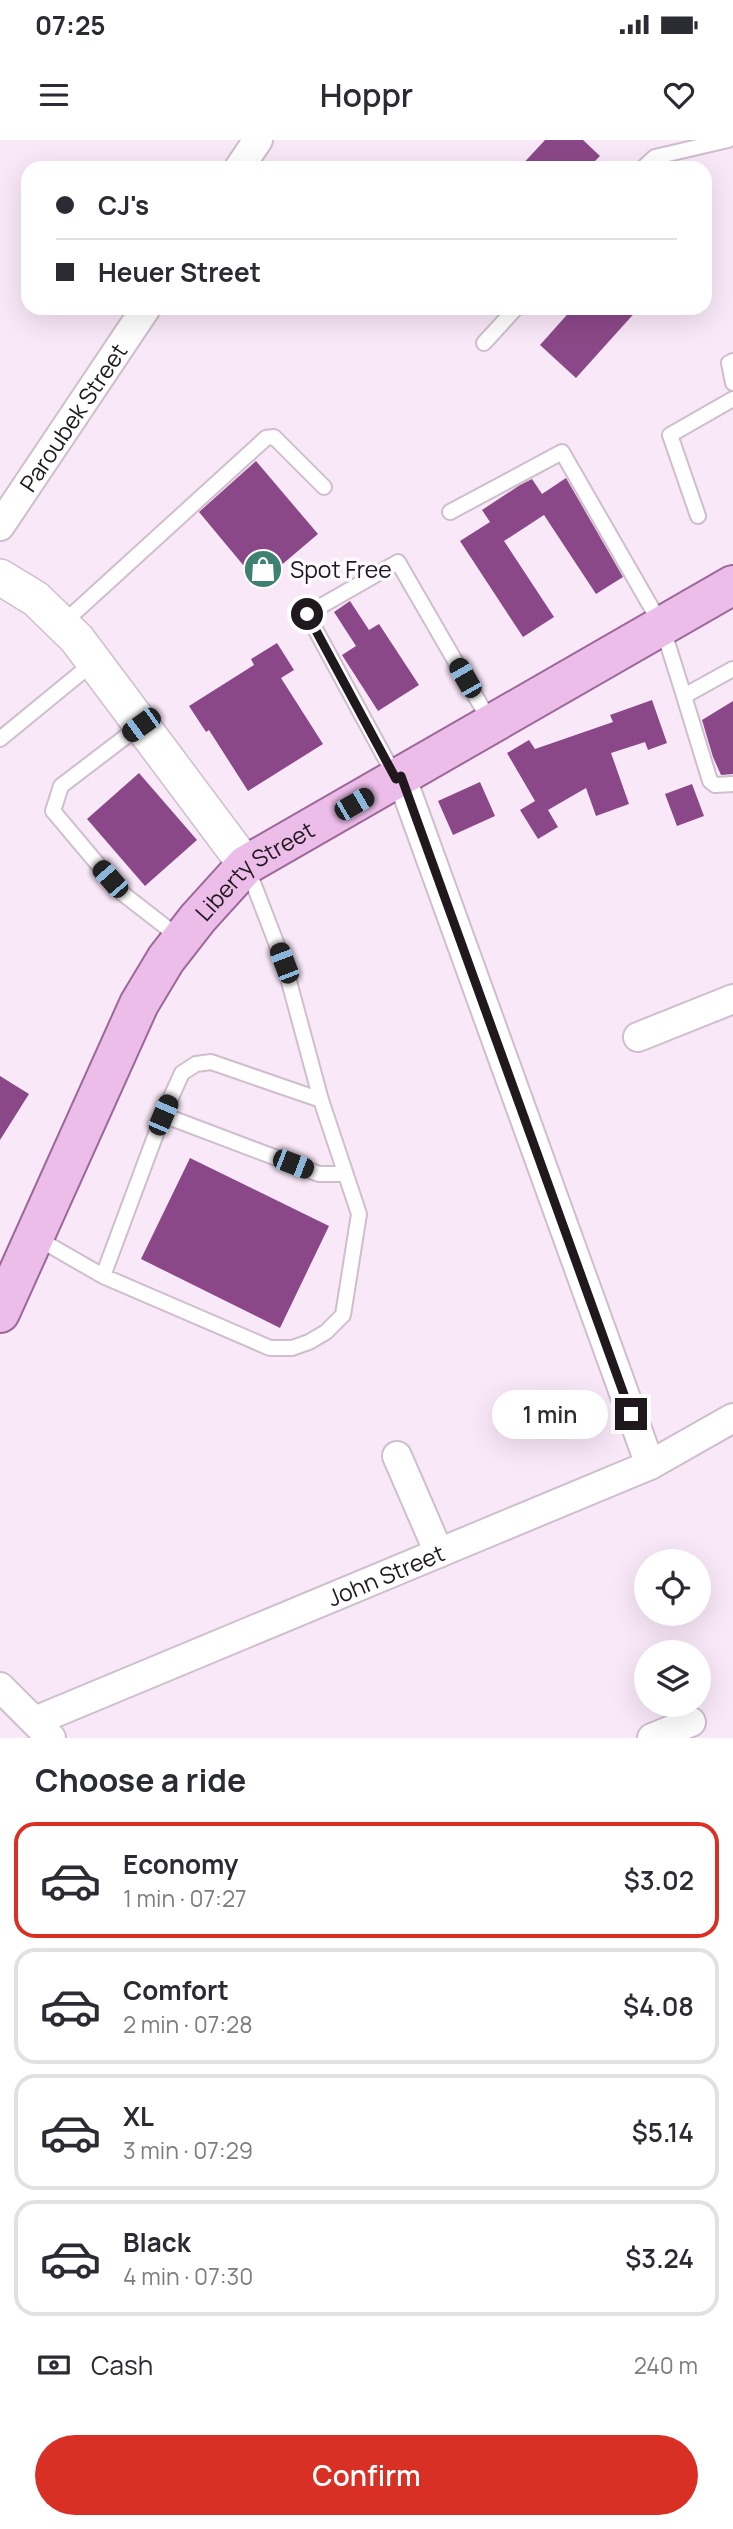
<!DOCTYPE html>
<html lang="en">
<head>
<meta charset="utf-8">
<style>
  body { margin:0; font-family:Manrope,sans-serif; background:#f7f7f7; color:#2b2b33; height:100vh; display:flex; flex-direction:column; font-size:26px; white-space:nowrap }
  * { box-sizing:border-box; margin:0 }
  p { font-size:23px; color:#7c7c81 }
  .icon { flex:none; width:38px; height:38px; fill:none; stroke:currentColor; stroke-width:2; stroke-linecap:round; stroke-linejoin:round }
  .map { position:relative; height:1598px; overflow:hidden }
  .details { display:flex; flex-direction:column; background:#fff; flex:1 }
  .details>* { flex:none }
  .banner { position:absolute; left:21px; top:21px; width:691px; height:154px; border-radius:21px; box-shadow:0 7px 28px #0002; display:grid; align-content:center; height:154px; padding:0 35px; background:#fff }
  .buttons { position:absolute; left:634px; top:1409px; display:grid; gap:14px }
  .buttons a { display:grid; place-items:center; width:77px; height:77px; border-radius:50%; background:#fff; box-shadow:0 7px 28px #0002; font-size:35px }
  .end { position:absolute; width:32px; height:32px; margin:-16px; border:9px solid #1f191e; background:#fff; box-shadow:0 0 0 4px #fff }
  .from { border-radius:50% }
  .bubble { position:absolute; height:49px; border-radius:24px; background:#fff; box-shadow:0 7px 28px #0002; font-size:23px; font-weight:600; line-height:49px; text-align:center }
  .car { position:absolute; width:21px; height:42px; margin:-21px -10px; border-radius:9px; box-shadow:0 0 5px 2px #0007; background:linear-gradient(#222 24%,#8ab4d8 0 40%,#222 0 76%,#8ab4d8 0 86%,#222 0) }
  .banner b { display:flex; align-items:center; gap:24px; height:66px; font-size:26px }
  .banner b+b { border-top:2px solid #e1e1e2 }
  .banner i { width:18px; height:18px; background:#2b2b33 }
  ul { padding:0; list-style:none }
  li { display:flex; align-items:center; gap:21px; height:116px; margin:0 14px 10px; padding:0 21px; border:4px solid #e1e1e2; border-radius:21px }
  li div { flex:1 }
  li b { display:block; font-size:26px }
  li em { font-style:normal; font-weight:600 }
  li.active { border-color:#d93025 }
  li>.icon { width:63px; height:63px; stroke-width:1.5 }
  h2 { padding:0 35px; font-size:32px; line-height:84px }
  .pay { display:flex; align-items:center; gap:18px; height:77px; padding:0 35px; font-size:26px }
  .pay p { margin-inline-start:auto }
  .primary-button { display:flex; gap:14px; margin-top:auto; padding:14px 35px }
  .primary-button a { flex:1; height:80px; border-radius:42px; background:#d93025; color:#fff; font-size:28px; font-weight:600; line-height:80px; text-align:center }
  .status { display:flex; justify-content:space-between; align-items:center; height:49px; padding:0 35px; background:#fff; direction:ltr }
  .status svg { height:19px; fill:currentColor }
  header { display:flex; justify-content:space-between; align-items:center; height:91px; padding:0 35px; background:#fff; font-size:32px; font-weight:600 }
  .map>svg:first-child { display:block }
  .building { fill:#8b4888 }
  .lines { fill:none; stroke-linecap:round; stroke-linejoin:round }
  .service-casing { stroke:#cfbecd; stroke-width:18 }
  .minor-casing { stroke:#cfbecd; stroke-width:32 }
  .tertiary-casing { stroke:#cfbecd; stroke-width:38 }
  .primary-casing { stroke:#9c6799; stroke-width:42 }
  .service { stroke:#fff; stroke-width:14 }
  .minor { stroke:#fff; stroke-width:28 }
  .tertiary { stroke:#fff; stroke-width:35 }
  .primary { stroke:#ecbde9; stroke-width:38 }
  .route { stroke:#1f191e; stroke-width:9 }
  .labels { text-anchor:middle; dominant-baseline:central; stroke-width:7; stroke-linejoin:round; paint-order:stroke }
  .street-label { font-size:23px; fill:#1f191e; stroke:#fefafd }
  .poi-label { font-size:23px; fill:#1f191e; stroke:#fefafd; text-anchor:start }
</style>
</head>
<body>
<div class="status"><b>07:25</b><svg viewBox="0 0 49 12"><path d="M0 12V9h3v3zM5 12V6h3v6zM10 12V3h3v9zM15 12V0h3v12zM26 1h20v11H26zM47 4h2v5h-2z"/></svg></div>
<header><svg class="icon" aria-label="menu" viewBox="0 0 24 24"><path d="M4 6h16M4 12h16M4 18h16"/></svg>Hoppr<svg class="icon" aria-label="heart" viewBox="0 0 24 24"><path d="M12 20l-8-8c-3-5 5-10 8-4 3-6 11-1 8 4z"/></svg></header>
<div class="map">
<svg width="733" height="1598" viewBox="0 0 733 1598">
  <rect width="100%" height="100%" fill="#f9e8f8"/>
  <!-- building -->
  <path class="building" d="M545,0H583L600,16L588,28H519Z
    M573,168H639L576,238L540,205Z
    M256,321L318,394L259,444L199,372Z
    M566,338L623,437L596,454L544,375L504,401L554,477L523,497L460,401L490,382L482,370L520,345L532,339L542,354Z
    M350,461L369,490L379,484L419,545L378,571L342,515L356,506L334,472Z
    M277,503L294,530L281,538L323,604L248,651L209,590L206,592L189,566L254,525L251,519Z
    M652,560L667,603L648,610L645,602L611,613L629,664L596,676L586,648L548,670L558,687L538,699L520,670L535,661L507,613L529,600L535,609L613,582L610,575Z
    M733,561V634L721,635L713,617L702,580Z
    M139,633L197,700L145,746L87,679Z
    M480,642L495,676L453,695L438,661Z
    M692,644L704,676L677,686L665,654Z
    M0,936L29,954L0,1000Z
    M190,1018L329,1086L280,1188L141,1119Z"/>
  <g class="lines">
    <!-- service casing -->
    <g class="service-casing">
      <path id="service" d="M643,28L655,17L728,0
        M484,203L516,168
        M733,221L729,223L733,243
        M450,372L562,312L662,486L684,556L733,529
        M698,376L670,295L733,259
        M62,484L266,298L274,297L324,347
        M684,556L710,641L715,645L733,644
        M141,585L61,646L53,671L122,753L180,798
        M0,599L94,522
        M396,638L307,474L398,422L491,583
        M163,975L319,1034H344
        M37,1098L103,1136L270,1208H292L309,1202L326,1192L343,1175L359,1074L321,960L284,823L247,727
        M103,1136L163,975L182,933L196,924L211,922L321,960"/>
    </g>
    <!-- minor casing -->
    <g class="minor-casing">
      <g id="minor">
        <path d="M239,28L258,0"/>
        <path id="s1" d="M0,386L146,168"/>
        <path d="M401,636L650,1325"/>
        <path d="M638,897L733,859"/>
        <path d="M397,1316L439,1413"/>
        <path d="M0,1547L51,1598"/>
        <path id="s2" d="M35,1581L650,1325L733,1278"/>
        <path d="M652,1598L691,1582"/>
      </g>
    </g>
    <!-- tertiary casing -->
    <g class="tertiary-casing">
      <path id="tertiary" d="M0,437L36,459L77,499L246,725"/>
    </g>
    <!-- primary casing -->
    <g class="primary-casing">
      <g id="primary">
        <path id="s3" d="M0,1173L139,864L166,819L198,778L246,725L733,445"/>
      </g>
    </g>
    <!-- service -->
    <use href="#service" class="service"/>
    <!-- minor -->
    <use href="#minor" class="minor"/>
    <!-- tertiary -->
    <use href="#tertiary" class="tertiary"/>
    <!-- primary -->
    <use href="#primary" class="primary"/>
  </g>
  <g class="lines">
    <!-- route -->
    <path class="route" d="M307,474L396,639L401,636L631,1274"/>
  </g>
  <!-- icons -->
  <defs>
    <g id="shop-disc" transform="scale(2.0125)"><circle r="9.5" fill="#3e8173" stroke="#fefafd"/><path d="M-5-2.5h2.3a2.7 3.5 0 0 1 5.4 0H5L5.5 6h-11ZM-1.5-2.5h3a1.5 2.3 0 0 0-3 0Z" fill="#fff"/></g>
  </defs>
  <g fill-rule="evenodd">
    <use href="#shop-disc" x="263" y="429"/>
  </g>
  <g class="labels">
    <!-- street labels -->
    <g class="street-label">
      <text stroke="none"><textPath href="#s1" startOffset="131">Paroubek Street</textPath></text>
      <text stroke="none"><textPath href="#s3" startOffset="518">Liberty Street</textPath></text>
      <text stroke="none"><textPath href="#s2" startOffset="380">John Street</textPath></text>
    </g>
    <!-- poi labels -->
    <g class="poi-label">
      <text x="290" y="429">Spot Free</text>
    </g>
  </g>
</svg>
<div class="buttons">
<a><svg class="icon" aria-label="locate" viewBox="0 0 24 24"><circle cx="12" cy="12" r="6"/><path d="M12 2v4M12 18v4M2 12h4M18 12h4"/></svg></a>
<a><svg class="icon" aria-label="layers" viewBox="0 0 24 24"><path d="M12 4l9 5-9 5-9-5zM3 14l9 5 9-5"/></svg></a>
</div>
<i class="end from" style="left:307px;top:474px"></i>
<i class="end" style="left:631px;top:1274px"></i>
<div class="bubble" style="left:492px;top:1250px;width:116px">1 min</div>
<i class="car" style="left:465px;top:538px;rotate:330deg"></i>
<i class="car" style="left:141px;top:585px;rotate:234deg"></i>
<i class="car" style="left:354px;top:664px;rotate:60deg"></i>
<i class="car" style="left:110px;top:739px;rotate:319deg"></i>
<i class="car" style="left:284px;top:823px;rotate:339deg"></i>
<i class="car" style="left:163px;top:975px;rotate:23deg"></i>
<i class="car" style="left:293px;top:1024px;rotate:111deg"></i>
<div class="banner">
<b><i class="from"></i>CJ's</b>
<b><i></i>Heuer Street</b>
</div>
</div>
<section class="details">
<h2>Choose a ride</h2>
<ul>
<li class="active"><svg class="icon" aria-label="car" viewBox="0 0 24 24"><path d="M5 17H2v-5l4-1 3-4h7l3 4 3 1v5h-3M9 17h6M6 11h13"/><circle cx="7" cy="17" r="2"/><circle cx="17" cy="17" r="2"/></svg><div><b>Economy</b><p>1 min · 07:27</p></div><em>$3.02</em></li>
<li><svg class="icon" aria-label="car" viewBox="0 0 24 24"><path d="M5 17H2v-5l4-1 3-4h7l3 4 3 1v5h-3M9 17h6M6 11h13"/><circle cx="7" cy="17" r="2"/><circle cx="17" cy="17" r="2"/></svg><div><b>Comfort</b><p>2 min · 07:28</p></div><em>$4.08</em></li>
<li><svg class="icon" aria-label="car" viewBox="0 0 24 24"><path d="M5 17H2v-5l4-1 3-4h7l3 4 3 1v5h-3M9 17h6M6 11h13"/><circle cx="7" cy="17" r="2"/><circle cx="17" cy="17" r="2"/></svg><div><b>XL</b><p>3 min · 07:29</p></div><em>$5.14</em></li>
<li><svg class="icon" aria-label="car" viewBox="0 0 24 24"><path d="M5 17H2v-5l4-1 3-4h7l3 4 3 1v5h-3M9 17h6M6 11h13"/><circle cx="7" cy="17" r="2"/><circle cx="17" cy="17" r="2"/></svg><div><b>Black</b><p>4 min · 07:30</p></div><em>$3.24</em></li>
</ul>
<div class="pay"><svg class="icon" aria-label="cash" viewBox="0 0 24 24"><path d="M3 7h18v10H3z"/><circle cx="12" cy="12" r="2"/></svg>Cash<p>240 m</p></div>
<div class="primary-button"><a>Confirm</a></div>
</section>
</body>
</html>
